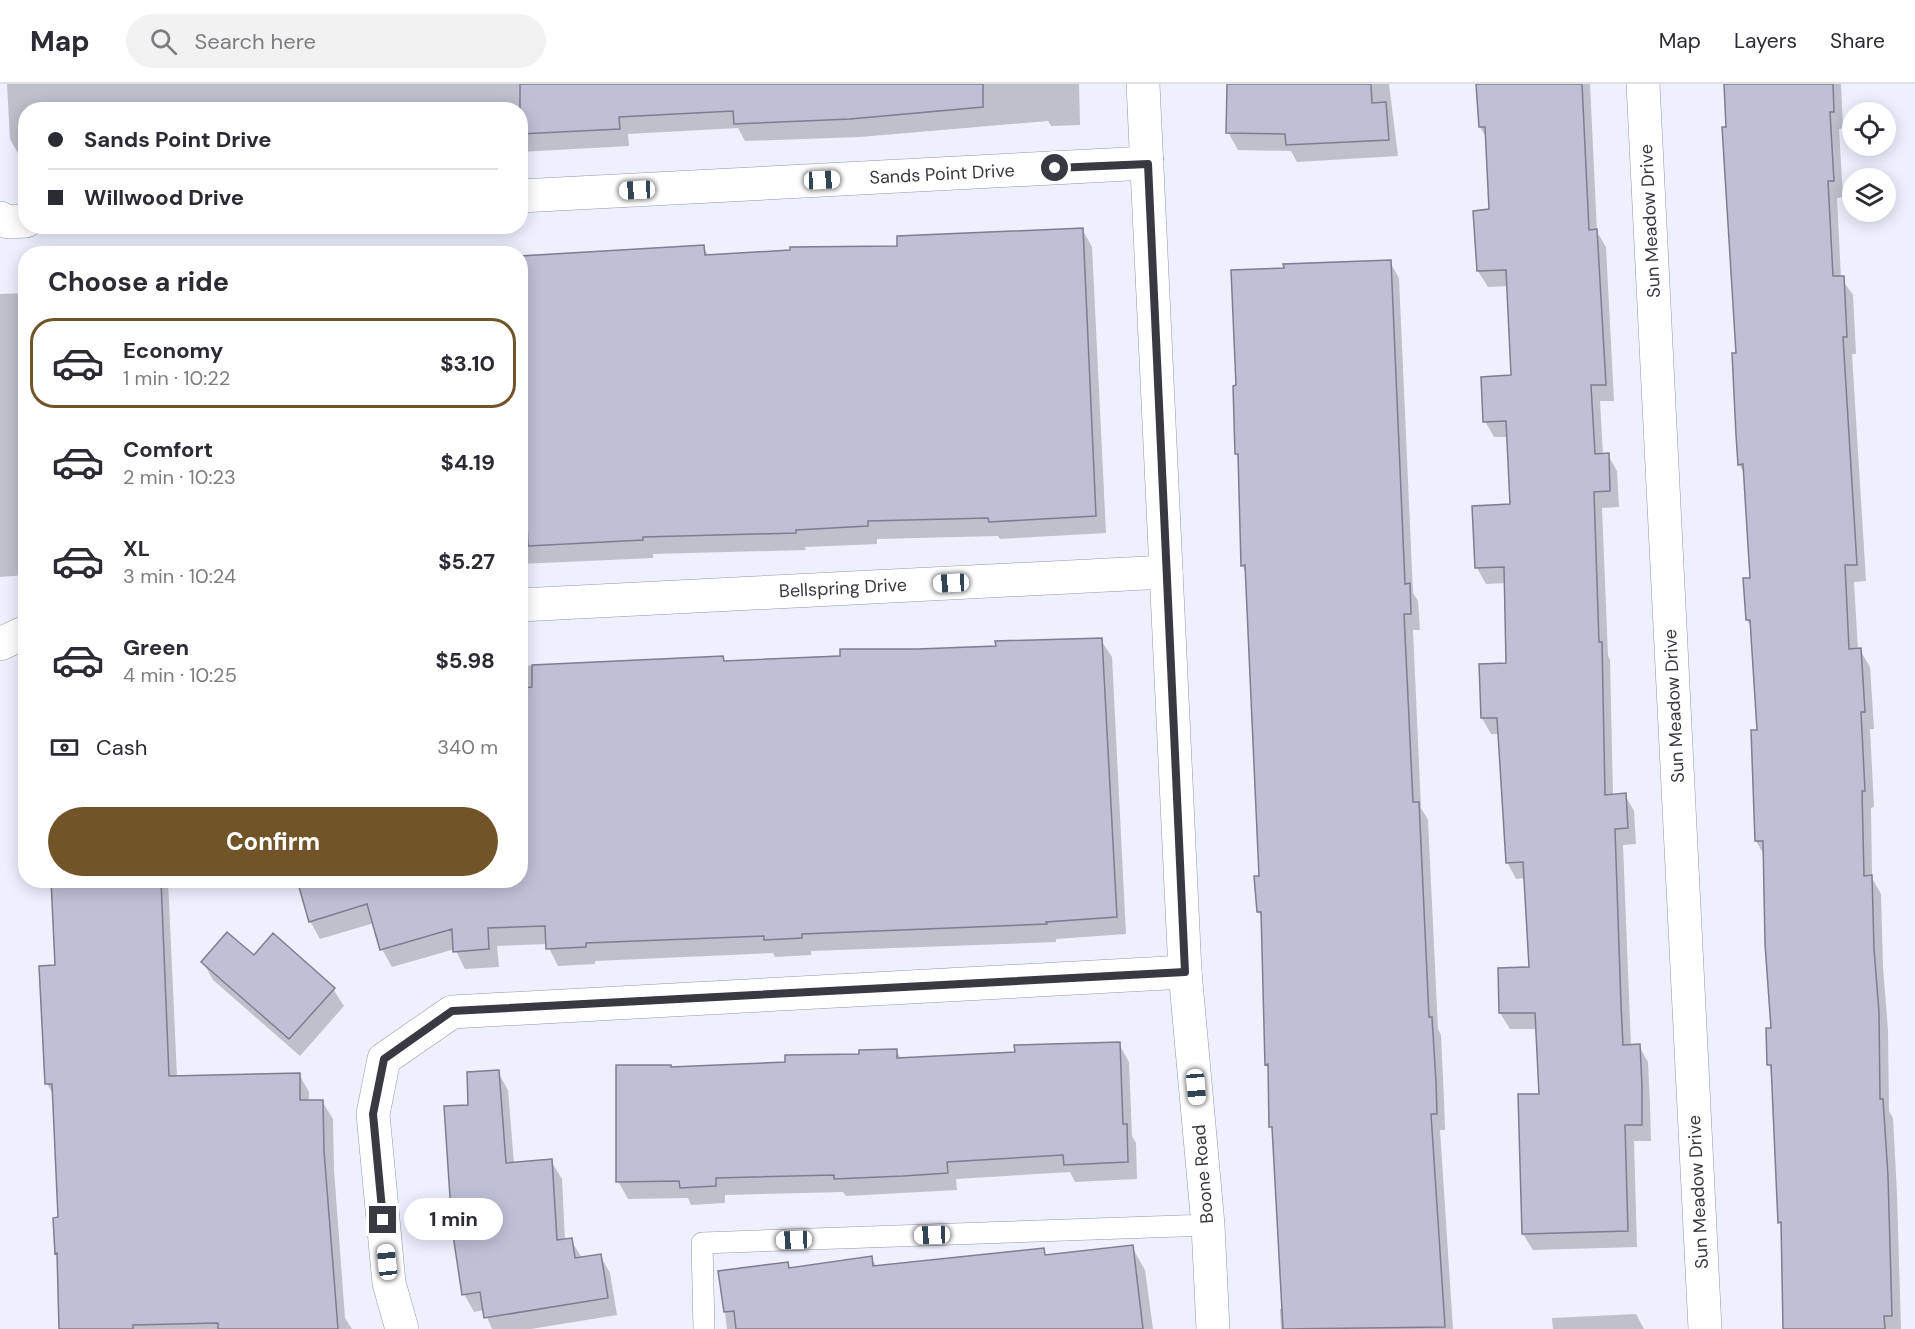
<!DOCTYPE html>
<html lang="en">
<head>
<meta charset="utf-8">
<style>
  body { margin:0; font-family:"DM Sans",sans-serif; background:#f2f2f3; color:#2b2b33; height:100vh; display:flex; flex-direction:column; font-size:22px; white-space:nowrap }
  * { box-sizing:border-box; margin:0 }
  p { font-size:20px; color:#7c7c81 }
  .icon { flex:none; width:33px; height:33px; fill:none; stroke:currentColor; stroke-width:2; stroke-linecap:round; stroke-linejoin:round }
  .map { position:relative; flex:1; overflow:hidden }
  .sheet { position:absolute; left:18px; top:162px; width:510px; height:642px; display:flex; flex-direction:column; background:#fff; border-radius:24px; box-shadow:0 3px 15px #0003 }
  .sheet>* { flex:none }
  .top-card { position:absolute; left:18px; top:18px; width:510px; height:132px; border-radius:24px; box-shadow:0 3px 15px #0003; display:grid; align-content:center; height:132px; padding:0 30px; background:#fff }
  .controls { position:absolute; left:1842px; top:18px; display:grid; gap:12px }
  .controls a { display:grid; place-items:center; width:54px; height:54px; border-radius:50%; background:#fff; box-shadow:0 3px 15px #0003; font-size:30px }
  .end { position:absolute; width:27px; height:27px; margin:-14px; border:8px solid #393942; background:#fff; box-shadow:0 0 0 3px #fff }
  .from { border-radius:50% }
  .bubble { position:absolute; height:42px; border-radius:21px; background:#fff; box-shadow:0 3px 15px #0003; font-size:20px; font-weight:700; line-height:42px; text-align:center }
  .car { position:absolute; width:18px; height:36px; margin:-18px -9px; border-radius:8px; box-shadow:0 0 4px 2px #0007; background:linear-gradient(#fff 24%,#345 0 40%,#fff 0 76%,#345 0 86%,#fff 0) }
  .top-card b { display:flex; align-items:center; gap:21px; height:57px; font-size:22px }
  .top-card b+b { border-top:2px solid #e1e1e2 }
  .top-card i { width:15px; height:15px; background:#2b2b33 }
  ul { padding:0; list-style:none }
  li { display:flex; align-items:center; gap:18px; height:90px; margin:0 12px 9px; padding:0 18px; border:3px solid transparent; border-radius:24px }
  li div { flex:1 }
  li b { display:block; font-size:22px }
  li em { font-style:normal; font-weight:700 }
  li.on { border-color:#715528 }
  li>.icon { width:54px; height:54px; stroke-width:1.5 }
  h2 { padding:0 30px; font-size:27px; line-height:72px }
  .pay { display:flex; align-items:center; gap:15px; height:66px; padding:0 30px; font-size:22px }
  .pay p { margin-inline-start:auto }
  .primary-button { display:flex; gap:12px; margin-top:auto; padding:12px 30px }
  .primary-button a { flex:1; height:69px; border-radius:36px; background:#715528; color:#fff; font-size:24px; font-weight:700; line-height:69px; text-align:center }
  header { display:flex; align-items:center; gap:36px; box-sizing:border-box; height:84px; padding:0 30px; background:#fff; border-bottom:2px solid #e1e1e2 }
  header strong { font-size:28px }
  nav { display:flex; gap:33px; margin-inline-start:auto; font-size:21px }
  .search { width:420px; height:54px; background:#f2f2f3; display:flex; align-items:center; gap:15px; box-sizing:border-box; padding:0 21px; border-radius:33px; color:#7c7c81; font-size:22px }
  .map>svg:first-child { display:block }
  .shadow { fill:#0003 }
  .building { fill:#bec0d6; stroke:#7c7e92; stroke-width:1.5 }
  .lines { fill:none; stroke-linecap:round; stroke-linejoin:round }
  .service-casing { stroke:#9496ab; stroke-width:22 }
  .minor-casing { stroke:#9496ab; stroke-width:34 }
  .tertiary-casing { stroke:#9496ab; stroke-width:34 }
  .service { stroke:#fff; stroke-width:21 }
  .minor { stroke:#fff; stroke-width:33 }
  .tertiary { stroke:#fff; stroke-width:33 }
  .route { stroke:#393942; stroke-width:8 }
  .labels { text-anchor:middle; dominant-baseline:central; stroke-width:4.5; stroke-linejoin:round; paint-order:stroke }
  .street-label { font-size:18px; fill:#393942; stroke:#fff }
</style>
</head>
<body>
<header>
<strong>Map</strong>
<div class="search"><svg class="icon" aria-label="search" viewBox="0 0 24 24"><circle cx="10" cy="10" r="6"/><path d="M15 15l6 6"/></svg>Search here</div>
<nav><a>Map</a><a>Layers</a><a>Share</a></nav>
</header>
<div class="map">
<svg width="1915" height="1245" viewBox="0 0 1915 1245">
  <rect width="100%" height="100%" fill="#eef0fe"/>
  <!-- shadow -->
  <path class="shadow" d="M7,0H1079L1080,41L1051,42L1048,37L860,53L745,57L738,44L628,50L629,62L520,68V26H26V73H20L10,55Z
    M1229,0H1389L1398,72L1297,78L1291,67L1238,66L1228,48Z
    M1478,0H1590L1597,148L1606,163L1614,317H1600L1603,371H1608L1617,387L1619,423L1602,424L1608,572L1610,576L1613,712L1625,711L1634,727L1636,760L1623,761L1630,938L1631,962H1639L1648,978L1650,1020L1651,1057H1634L1637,1163L1533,1166L1523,1150L1541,1011L1537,945H1510L1500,929L1499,886L1531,885L1525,794L1516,795L1507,778L1500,650H1491L1482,634L1508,581L1505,499L1486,500L1477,484L1512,421L1508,353H1494L1485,337L1512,293L1508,202L1488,203L1478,187L1491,127L1487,55L1480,43Z
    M1726,0H1841L1843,44L1839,45L1843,113L1837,114L1841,194L1853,211L1856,270H1852L1866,497L1854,498L1858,566H1860L1870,583L1874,645H1870L1874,723L1871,724L1872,794L1881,810L1883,883L1888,946L1889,1027L1893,1034L1897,1110L1901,1245H1787L1772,987L1769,981L1773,945L1764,771L1756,757L1758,647L1752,544L1747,536L1751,495L1745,391L1739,380L1737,270L1724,45L1727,44Z
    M1082,145L1092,163L1106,449L1000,455L998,452L877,455V460L805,463L806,466L653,470V474L520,480V172L703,163L709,172L899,164Z
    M1390,178L1399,194L1413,509L1418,517L1420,546H1413L1421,724L1428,736L1438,945L1441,951L1444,1016L1445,1046H1440L1453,1245H1281L1280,1225H1283L1274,1049L1271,1042L1269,986L1266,980L1263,835L1258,827L1260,793L1247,490L1242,481L1239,375L1236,369Z
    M26,209V491L0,493V210Z
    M1101,556L1112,573L1126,850L1056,855V858L811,867V871L775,873L773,869L595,877V880L558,882L547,860L497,862L499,883L465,885L455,865L392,883L382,865L374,839L320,855L310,837L298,796H520V582L686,577L723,573L725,578Z
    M52,796H168L177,993L299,990L309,1008V1018L322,1017L333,1035L334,1086L345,1234L352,1245H60L59,1174L56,1169L60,1135L54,1012L47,1000L57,883Z
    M254,873L333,905L344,922L300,972L213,896L203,878Z
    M1119,960L1129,978L1132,1052L1136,1059L1137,1095L1075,1098L1070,1088L956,1095L957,1106L846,1112L843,1108L725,1111V1119L691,1121L688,1114L628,1115L618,1097L672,985L786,980L896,966L901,975L1016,970Z
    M498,988L508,1006L514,1080L551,1077L562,1095L565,1157L571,1156L582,1174L600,1171L610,1189L617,1231L531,1245H492L484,1226L474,1228L464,1210L470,1022Z
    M1132,1163L1145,1186L1153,1245H727L720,1188L787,1180L790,1185L871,1174L877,1183L1043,1166L1047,1173Z
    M1636,1230L1644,1245H1553L1552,1234Z"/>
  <!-- building -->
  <path class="building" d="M520,0H983V23L850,35L734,40L733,27L619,33L620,45L520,50Z
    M1227,0H1371L1372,19L1386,18L1389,56L1286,61L1285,50L1226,49Z
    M1476,0H1582L1589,146L1597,145L1606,301H1591L1595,370L1609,369L1610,407L1594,408L1599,558H1602L1605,711L1626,709L1628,744L1615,745L1621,921L1623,961L1640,960L1642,1002V1041H1625L1628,1147L1522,1150L1518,1010H1539L1535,929H1499L1498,884L1529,883L1523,778L1506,779L1497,634H1481L1479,580L1506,579L1504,483L1475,484L1472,422L1510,420L1506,337L1483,338L1481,293L1511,291L1506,186L1477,187L1473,127L1489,125L1485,43H1479Z
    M1724,0H1833L1834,28H1830L1834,97H1828L1833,192H1844L1847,253H1843L1857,481H1845L1849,565L1861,564L1865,628H1861L1865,707H1862L1864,792L1872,791L1874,865L1879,928L1880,1015H1883L1888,1092L1892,1232H1884L1885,1245H1783L1781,1138L1778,1139L1771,981H1767L1766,944H1771L1765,860L1763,757H1755L1751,646H1757L1750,536H1746L1743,494H1750L1743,380L1738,381L1736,351L1732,269H1736L1722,43H1726Z
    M1083,144L1096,432L989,438L988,434L868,437V442L796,446V449L643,453V456L528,462L527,441H520V172L704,161L705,171L790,166V163L897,162V152Z
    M1391,176L1405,500L1410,499L1411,530H1404L1413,718H1419L1429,933H1432L1436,998L1437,1030H1431L1445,1243L1283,1245L1272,1043H1269L1268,980L1265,981L1261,828H1257L1254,792H1259L1245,481L1241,482L1238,370H1235L1233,302L1236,301L1231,186L1284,184L1283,180Z
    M1102,554L1117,833L1046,838L1047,840L802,850V854L764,856V852L586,859V863L546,865L545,842L488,844L489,865L453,868L452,845L380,866L367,820L309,838L297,796H520V604L532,603V581L723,572L724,577L840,572V565H917L996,562L995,557Z
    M51,796H161L169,992L300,989V1016H323L324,1067L338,1245H218V1239L133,1241V1245H59L57,1169L55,1170L53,1134L58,1133L52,1000H45L39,882L55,881Z
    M227,848L254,871L273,849L335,904L289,955L201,878Z
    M1120,958L1123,1040H1127L1128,1078L1064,1081L1063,1071L947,1078L948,1089L903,1092L834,1095V1091L716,1094V1102L680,1104L679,1097L616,1098V981H671V983L785,978V971L859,970V966L897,965V974L1015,968L1014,961Z
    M499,986L506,1079L552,1075L557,1156L572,1154L575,1174L601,1170L608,1214L484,1234L480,1208L462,1211L452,1144L444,1022L468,1021L467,988Z
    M1133,1161L1143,1245H736L734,1227L724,1228L718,1187L788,1178L789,1184L872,1172L873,1182L1044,1164L1045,1171Z"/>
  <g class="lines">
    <!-- service casing -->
    <g class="service-casing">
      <path id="service" d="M704,1245L702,1159L1208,1141"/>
    </g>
    <!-- minor casing -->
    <g class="minor-casing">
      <path id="minor" d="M1643,0L1705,1245
        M520,112L1147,79
        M0,134L8,138L26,137
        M520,521L1166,488
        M0,560L26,548
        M402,1245L389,1199L373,1030L384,975L452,928L1185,888"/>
    </g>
    <!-- tertiary casing -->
    <g class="tertiary-casing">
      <path id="tertiary" d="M1143,0L1185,888L1208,1141L1213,1245"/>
    </g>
    <!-- service -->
    <use href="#service" class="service"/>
    <!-- minor -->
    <use href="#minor" class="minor"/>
    <!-- tertiary -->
    <use href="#tertiary" class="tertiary"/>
  </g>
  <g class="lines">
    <!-- route -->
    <path class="route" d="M383,1136L373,1030L384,975L452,927L1185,888L1148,80L1055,84"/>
  </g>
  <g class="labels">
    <!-- street labels -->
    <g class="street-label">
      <text transform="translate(942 90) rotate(-3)">Sands Point Drive</text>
      <text transform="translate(1650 137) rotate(-93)">Sun Meadow Drive</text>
      <text transform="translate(843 504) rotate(-3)">Bellspring Drive</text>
      <text transform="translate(1674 622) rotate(-93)">Sun Meadow Drive</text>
      <text transform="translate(1203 1090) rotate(-95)">Boone Road</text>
      <text transform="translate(1698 1108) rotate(-93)">Sun Meadow Drive</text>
    </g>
  </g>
</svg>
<div class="controls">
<a><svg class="icon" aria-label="locate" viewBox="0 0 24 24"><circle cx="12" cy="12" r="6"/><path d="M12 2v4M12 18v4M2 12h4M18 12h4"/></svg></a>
<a><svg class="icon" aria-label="layers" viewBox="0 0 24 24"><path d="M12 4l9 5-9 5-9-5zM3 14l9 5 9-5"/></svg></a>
</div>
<i class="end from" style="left:1055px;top:84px"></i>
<i class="end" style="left:383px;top:1136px"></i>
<div class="bubble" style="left:404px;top:1114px;width:99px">1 min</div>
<i class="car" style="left:822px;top:96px;rotate:87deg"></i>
<i class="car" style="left:637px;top:106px;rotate:267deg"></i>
<i class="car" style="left:951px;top:499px;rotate:267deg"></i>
<i class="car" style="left:1196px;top:1003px;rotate:175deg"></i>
<i class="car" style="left:932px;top:1151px;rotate:268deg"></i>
<i class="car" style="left:794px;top:1156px;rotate:268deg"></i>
<i class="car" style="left:387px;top:1178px;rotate:354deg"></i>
<div class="top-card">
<b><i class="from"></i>Sands Point Drive</b>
<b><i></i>Willwood Drive</b>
</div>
<section class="sheet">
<h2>Choose a ride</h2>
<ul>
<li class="on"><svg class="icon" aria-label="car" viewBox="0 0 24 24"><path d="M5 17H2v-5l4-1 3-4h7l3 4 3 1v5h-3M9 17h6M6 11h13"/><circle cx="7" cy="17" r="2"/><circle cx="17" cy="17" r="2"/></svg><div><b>Economy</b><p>1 min · 10:22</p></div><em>$3.10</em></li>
<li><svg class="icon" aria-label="car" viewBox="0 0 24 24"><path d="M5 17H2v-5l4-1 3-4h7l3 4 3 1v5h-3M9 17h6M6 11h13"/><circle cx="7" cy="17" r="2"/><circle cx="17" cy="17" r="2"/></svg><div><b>Comfort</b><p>2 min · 10:23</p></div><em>$4.19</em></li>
<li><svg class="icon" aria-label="car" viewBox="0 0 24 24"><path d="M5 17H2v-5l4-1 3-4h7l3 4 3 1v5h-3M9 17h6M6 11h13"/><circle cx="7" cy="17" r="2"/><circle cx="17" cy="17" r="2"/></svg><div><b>XL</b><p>3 min · 10:24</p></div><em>$5.27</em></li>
<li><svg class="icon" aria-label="car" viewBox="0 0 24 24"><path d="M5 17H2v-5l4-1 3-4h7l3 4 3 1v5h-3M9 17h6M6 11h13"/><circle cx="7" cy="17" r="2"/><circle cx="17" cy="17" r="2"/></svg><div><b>Green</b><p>4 min · 10:25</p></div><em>$5.98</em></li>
</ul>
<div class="pay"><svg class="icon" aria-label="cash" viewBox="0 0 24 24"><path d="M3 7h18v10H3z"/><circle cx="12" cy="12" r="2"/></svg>Cash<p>340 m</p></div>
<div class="primary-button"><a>Confirm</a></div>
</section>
</div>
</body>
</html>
